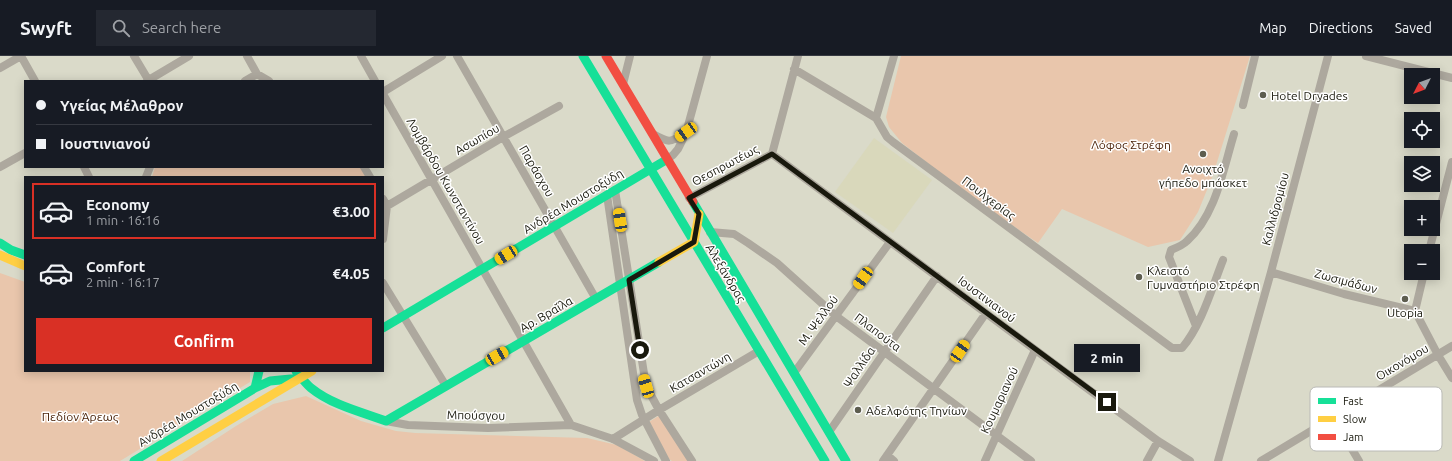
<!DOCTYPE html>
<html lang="en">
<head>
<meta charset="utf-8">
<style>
  body { margin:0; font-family:Ubuntu,sans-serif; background:#242831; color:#f1f3f6; height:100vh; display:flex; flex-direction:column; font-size:15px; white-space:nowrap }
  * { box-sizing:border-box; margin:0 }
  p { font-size:13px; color:#9ea1a6 }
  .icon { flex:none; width:22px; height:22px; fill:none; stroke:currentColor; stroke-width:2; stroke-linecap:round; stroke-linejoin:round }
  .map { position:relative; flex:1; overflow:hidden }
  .sheet { position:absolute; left:24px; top:120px; width:360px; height:196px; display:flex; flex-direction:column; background:#171b24; border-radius:0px; box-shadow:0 2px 10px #0003 }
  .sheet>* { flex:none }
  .top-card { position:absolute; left:24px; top:24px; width:360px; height:88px; border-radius:0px; box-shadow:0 2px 10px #0003; display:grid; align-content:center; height:88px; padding:0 12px; background:#171b24 }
  .needle { width:26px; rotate:228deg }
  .tools { position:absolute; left:1404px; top:12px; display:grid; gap:8px }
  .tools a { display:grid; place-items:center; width:36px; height:36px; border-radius:0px; background:#171b24; box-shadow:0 2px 10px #0003; font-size:20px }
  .end { position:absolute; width:18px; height:18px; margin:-9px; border:5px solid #19190d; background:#fff; box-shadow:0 0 0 2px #fff }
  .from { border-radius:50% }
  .bubble { position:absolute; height:28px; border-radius:0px; background:#171b24; box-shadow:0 2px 10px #0003; font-size:13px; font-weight:700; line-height:28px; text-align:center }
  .car { position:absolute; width:12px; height:24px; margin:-12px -6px; border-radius:5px; box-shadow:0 0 3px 1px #0007; background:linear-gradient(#f5c518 24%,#345 0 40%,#f5c518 0 76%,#345 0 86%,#f5c518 0) }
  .top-card b { display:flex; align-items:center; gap:14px; height:38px; font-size:15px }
  .top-card b+b { border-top:1px solid #363941 }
  .top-card i { width:10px; height:10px; background:#f1f3f6 }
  ul { padding:7px 0 0; list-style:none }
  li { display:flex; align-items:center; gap:12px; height:56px; margin:0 8px 6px; padding:0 4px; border:2px solid transparent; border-radius:0px }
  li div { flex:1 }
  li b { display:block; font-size:15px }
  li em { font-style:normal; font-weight:700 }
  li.active { border-color:#d93025 }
  li>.icon { width:36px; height:36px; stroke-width:1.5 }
  .button { display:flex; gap:8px; margin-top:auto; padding:8px 12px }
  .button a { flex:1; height:46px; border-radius:0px; background:#d93025; color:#fff; font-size:16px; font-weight:700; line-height:46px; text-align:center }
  header { display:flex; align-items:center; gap:24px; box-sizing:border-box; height:56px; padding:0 20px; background:#171b24; border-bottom:1px solid #363941 }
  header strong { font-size:19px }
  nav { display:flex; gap:22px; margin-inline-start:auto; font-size:14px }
  .search { width:280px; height:36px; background:#242831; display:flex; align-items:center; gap:10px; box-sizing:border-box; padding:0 14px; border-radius:0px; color:#9ea1a6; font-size:15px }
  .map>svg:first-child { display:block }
  .built { fill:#d9d8bb }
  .green { fill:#e9c6ac }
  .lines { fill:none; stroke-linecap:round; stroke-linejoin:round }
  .street { stroke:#ada89e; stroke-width:8 }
  .fast { stroke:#16e098; stroke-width:9 }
  .slow { stroke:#ffcf43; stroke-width:9 }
  .jam { stroke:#f24e42; stroke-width:9 }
  .route { stroke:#19190d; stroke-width:5 }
  .poi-dot { fill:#5d5d4f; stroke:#fff; stroke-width:1.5 }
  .labels { text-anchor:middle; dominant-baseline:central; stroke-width:3; stroke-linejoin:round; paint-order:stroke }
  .poi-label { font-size:12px; fill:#19190d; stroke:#fff; text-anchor:start }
  .street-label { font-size:12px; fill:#19190d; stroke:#fff }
  .park-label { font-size:12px; fill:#4a2208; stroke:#fff }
  .key { fill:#fff; stroke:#babab6; stroke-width:1 }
  .key-label { font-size:11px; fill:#19190d }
</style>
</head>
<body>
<header>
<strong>Swyft</strong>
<div class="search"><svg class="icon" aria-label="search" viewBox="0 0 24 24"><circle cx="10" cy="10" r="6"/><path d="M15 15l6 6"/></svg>Search here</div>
<nav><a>Map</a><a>Directions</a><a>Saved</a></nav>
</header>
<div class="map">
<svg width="1452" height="405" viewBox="0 0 1452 405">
  <rect width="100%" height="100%" fill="#dadac9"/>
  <!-- built -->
  <path class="built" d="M874,82L932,124L893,177L835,136Z"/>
  <!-- green -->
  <path class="green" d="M901,0H1250L1213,119L1198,156L1180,184L1148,191L1062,153L1038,187L975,144L902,87L889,71L886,61Z
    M155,111H360L366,121H152Z
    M0,217L25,226V315H250V326L120,405H0Z
    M306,340L361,365L396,375L415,377L587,382L617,389L645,405H182L236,370L273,348Z
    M660,359L689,405H672L669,403L649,366Z"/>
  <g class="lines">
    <!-- street -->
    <path class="street" d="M21,0L35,25
      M134,0L149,25
      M247,0L257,18L269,25
      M361,0L375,25
      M457,0L596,243
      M1366,0L1452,22
      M0,12L21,0
      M794,13L876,62L887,81L893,86L1172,292H1182C1201,270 1212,232 1223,204
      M147,25L189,0
      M245,25L257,18
      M623,28L630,0
      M383,36L442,0
      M383,38L571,369
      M1243,49L1255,0
      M876,62L894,0
      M653,78C669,87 670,87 685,77
      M772,98L1158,385L1190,405
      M772,98L798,0
      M666,104L673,99L678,93L686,77L707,0
      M0,111L25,97
      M84,111L89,121
      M364,111L370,121
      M146,121L150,111
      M615,134L646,330L659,354L692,405
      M607,139L637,344L642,359L666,405
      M689,142L772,98
      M383,143L387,150L383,183
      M387,150L503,81L559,50
      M710,176L734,178L748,187L777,207L836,260L1031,405
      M1429,195L1452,106
      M1271,216L1344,238L1415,255
      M383,227L446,330
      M1415,255L1438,299L1452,322
      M1415,255L1424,217
      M1196,270L1169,201L1171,194C1176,192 1183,189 1187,185C1216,159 1223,114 1234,78
      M794,317L890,186
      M1333,361L1359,405
      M386,365L408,369L488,372L571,369L613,383L654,405
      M829,376L937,220
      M613,383L659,354L759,295
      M887,399L894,405
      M883,405L986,257
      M985,405L1035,294
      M1147,405L1158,385
      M1218,405L1271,216L1328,0
      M1261,405L1452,290"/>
    <!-- fast -->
    <path class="fast" d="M583,0L825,405
      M693,146L846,405
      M0,187L11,194L25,199
      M383,272L666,104
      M296,315C301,321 305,327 311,332C332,349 361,356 386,365L659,206
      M255,332L259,315
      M134,405L255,332L270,325L301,322"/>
    <!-- slow -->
    <path class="slow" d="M0,199L25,210
      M659,206L694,186L699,158
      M161,405L312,315"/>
    <!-- jam -->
    <path class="jam" d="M606,0L693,146"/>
  </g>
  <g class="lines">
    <!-- route -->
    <path class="route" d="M640,294L629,224L694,186L699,158L689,142L772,98L1107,346"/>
  </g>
  <!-- markers -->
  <g class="poi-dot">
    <circle cx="1263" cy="39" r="4"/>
    <circle cx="1203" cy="98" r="4"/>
    <circle cx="1139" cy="221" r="4"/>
    <circle cx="1405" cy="243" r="4"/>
    <circle cx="858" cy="354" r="4"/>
  </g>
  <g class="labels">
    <!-- poi labels -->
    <g class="poi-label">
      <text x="1271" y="39">Hotel Dryades</text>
      <text x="1203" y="112" text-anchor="middle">Ανοιχτό<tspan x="1203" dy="14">γήπεδο μπάσκετ</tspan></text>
      <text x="1147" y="214">Κλειστό<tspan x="1147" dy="14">Γυμναστήριο Στρέφη</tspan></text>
      <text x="1405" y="256" text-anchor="middle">Utopia</text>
      <text x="866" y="354">Αδελφότης Τηνίων</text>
    </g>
    <!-- street labels -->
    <g class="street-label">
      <text transform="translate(477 83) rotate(-30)">Ασωπίου</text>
      <text transform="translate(725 109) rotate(-28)">Θεσπρωτέως</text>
      <text transform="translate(537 115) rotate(60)">Παράσχου</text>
      <text transform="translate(446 125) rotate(60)">Λομβάρδου Κωνσταντίνου</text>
      <text transform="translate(989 142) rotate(37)">Πουλχερίας</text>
      <text transform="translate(573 145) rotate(-31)">Ανδρέα Μουστοξύδη</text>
      <text transform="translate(1275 153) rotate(-75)">Καλλιδρομίου</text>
      <text transform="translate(726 217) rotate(59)">Αλεξάνδρας</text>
      <text transform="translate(1346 225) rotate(15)">Ζωσιμάδων</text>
      <text transform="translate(987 243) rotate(37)">Ιουστινιανού</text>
      <text transform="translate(546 258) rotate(-30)">Αρ. Βραΐλα</text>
      <text transform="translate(818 264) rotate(-54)">Μ. Ψελλού</text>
      <text transform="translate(878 276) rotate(37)">Πλαπούτα</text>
      <text transform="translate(1402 306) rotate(-31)">Οικονόμου</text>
      <text transform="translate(859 311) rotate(-56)">Ψαλλίδα</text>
      <text transform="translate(700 316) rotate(-30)">Κατσαντώνη</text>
      <text transform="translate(999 344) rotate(-65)">Κουμαριανού</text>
      <text transform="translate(188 358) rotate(-31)">Ανδρέα Μουστοξύδη</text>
      <text transform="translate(476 359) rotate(1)">Μπούσγου</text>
    </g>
    <!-- park labels -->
    <g class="park-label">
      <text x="1131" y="88">Λόφος Στρέφη</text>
      <text x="80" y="360">Πεδίον Άρεως</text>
    </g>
  </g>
  <!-- legend -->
  <rect x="1310" y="331" width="132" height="64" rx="6" class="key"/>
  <rect x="1318" y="342" width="18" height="6" fill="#16e098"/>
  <rect x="1318" y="360" width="18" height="6" fill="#ffcf43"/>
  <rect x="1318" y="378" width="18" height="6" fill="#f24e42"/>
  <g class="key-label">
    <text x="1343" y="349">Fast</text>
    <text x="1343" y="367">Slow</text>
    <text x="1343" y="385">Jam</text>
  </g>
</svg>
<div class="tools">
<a><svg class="needle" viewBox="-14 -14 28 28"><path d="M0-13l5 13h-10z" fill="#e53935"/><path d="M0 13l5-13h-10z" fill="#9ea1a6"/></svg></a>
<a><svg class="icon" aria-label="locate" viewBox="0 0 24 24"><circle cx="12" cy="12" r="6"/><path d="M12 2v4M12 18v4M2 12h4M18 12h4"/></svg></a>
<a><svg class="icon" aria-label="layers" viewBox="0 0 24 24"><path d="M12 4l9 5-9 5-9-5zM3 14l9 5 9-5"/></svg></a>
<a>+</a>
<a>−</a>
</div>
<i class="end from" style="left:640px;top:294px"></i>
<i class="end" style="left:1107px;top:346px"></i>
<div class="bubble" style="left:1074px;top:288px;width:66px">2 min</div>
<i class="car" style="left:686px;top:76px;rotate:236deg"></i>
<i class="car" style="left:620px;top:164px;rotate:351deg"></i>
<i class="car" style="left:506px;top:199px;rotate:239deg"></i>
<i class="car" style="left:863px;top:222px;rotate:216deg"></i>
<i class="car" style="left:960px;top:295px;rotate:34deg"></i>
<i class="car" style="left:497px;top:300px;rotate:60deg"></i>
<i class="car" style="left:646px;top:330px;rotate:344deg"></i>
<div class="top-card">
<b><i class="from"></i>Υγείας Μέλαθρον</b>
<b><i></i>Ιουστινιανού</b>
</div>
<section class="sheet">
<ul>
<li class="active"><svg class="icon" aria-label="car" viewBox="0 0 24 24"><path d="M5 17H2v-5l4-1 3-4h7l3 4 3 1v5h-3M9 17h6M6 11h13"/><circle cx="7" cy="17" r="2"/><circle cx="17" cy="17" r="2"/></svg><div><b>Economy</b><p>1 min · 16:16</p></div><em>€3.00</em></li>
<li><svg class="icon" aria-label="car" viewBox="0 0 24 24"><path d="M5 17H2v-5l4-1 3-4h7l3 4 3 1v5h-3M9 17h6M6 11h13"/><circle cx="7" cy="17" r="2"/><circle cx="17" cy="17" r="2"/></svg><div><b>Comfort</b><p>2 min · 16:17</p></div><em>€4.05</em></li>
</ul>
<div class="button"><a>Confirm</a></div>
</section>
</div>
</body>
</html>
